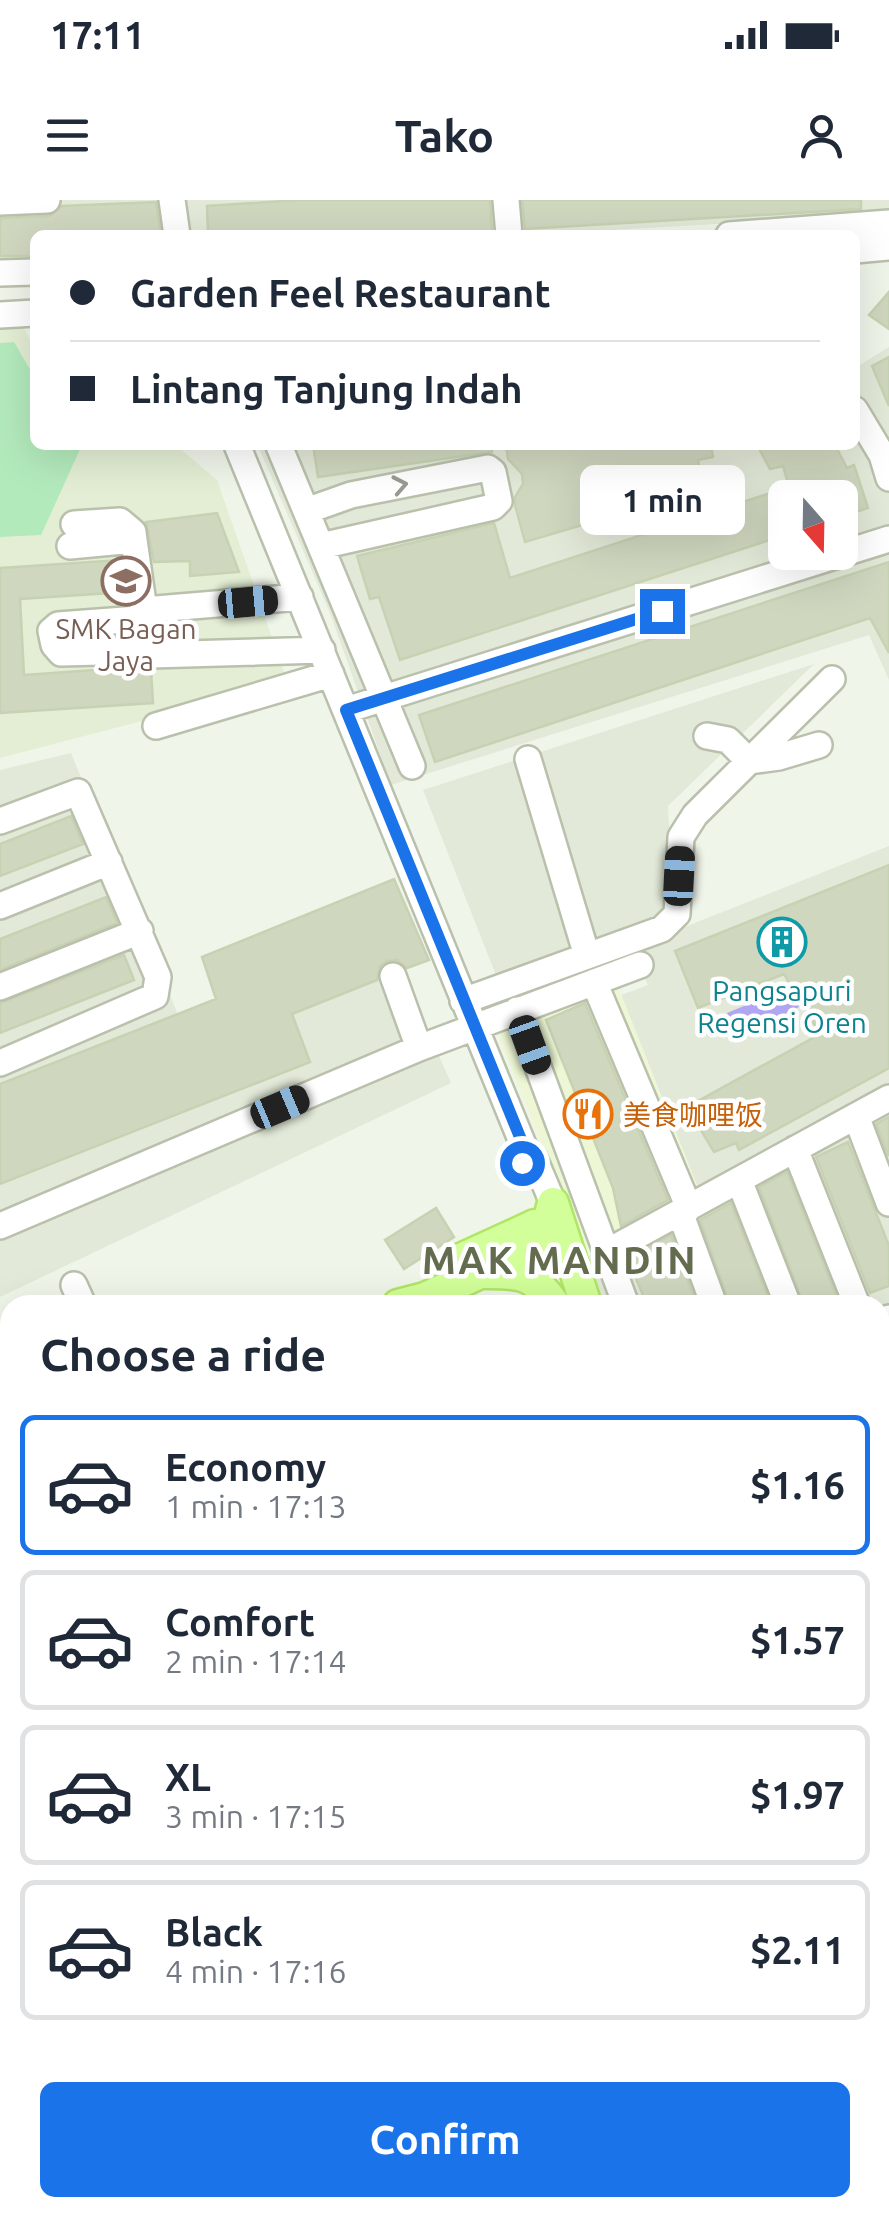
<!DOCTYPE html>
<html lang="en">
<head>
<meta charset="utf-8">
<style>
  body { margin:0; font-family:Ubuntu,"Noto Sans SC",sans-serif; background:#f2f2f3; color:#1f2937; height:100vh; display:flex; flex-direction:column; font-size:38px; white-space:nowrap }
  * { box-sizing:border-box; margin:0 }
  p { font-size:32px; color:#747a83 }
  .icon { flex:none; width:55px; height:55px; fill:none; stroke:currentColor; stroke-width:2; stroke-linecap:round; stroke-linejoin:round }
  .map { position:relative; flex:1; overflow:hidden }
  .side { position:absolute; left:0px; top:1095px; width:890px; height:922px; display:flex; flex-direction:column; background:#fff; border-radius:30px 30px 0 0; box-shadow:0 10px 40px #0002 }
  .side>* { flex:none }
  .hud { position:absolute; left:30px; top:30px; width:830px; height:220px; border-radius:15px; box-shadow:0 10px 40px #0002; display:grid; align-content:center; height:220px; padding:0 40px; background:#fff }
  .needle { width:65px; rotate:160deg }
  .tools { position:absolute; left:768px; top:280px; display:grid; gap:20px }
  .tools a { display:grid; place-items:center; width:90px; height:90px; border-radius:15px; background:#fff; box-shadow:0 10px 40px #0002; font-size:50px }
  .end { position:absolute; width:45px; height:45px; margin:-22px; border:12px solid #1a73e8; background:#fff; box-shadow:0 0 0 5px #fff }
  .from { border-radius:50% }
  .bubble { position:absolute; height:70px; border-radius:15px; background:#fff; box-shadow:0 10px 40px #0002; font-size:32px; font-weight:700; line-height:70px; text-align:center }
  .car { position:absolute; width:30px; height:60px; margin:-30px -15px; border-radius:12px; box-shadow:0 0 8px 2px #0007; background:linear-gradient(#222 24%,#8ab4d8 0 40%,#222 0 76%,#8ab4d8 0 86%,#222 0) }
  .hud b { display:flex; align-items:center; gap:35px; height:95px; font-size:38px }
  .hud b+b { border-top:2px solid #e0e1e3 }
  .hud i { width:25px; height:25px; background:#1f2937 }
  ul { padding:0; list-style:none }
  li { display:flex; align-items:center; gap:30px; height:140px; margin:0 20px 15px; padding:0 20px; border:5px solid #e0e1e3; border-radius:15px }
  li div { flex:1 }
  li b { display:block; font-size:38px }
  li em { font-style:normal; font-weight:700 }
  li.selected { border-color:#1a73e8 }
  li>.icon { width:90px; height:90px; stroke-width:1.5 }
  h2 { padding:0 40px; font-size:45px; line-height:120px }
  .action { display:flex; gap:20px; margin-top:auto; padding:20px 40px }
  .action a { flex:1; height:115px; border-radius:15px; background:#1a73e8; color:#fff; font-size:40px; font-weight:700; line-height:115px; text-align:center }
  .status { display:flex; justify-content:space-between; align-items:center; height:70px; padding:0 50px; background:#fff; direction:ltr }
  .status svg { height:28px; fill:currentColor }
  header { display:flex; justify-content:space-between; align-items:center; height:130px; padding:0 40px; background:#fff; font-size:45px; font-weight:700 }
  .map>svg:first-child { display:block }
  .residential { fill:#e2e9d8; fill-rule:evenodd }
  .commercial { fill:#edf7d5 }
  .education { fill:#e3eed4 }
  .green { fill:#b3eabc }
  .water { fill:#b0a6f2 }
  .building { fill:#cfd7bf; stroke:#c7d2b2; stroke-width:2.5 }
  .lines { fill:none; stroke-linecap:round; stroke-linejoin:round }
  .minor-casing { stroke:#b9c1ac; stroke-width:30 }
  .major-casing { stroke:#b0e667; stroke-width:35 }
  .minor { stroke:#fff; stroke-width:25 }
  .major { stroke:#d2ff99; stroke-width:30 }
  .oneway { stroke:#989b92 }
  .route { stroke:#1a73e8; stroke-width:12 }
  .labels { text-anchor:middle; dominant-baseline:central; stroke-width:9; stroke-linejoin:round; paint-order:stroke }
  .education-label { font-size:28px; fill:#785e54; stroke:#fff }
  .culture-label { font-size:28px; fill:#0d838f; stroke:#fff }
  .food-label { font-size:28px; fill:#c56008; stroke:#fff; text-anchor:start }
  .district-label { font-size:38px; font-weight:bold; letter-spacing:2.5px; fill:#636c4f; stroke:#fff }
</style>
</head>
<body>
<div class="status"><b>17:11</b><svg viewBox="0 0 49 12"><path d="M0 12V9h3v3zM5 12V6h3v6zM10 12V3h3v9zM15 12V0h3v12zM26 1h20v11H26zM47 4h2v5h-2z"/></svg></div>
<header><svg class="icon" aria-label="menu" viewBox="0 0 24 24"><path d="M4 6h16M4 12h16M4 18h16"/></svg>Tako<svg class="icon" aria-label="person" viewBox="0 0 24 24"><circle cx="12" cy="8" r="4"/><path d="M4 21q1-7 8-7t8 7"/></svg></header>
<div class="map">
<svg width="889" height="2017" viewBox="0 0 889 2017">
  <rect width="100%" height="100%" fill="#f0f5ea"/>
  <!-- residential -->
  <path class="residential" d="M0,0H889V14L527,35H35V61L0,63Z
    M889,147V480L869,435L391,585L330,413L258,246L855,245V168ZM785,298H840V352H785Z
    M814,464L668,606L674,714L503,793L423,590Z
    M71,553L190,844L395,756L451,883L0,1097V570Z
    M889,646V1217L880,1221V1105H598L580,1061L699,991L621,795L648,785L632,748Z
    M10,1372V1594L0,1600V1379Z
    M10,1936V2008H222L210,2017H0V1941Z
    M576,2008H660L646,2017H581Z"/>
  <!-- commercial -->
  <path class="commercial" d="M607,759L699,990L580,1061L555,977L487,808Z
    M10,1191V1311L0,1317V1196Z
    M889,1559V1800L880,1778V1562Z"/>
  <!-- education -->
  <path class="education" d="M22,125L35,148V245H176L217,280L288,483L0,558V127Z
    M10,1487V1545L0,1552V1494Z
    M236,2008H576L581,2017H223Z"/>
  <!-- green -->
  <path class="green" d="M14,142L35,178V245H82L41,335L0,337V143Z
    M0,1656L10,1678V1819L0,1799Z
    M880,1886L889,1905V2017H751L748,2008H880Z
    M101,2008H177L182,2017H108Z
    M326,2008H576L581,2017H331Z"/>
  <!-- water -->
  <path class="water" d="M790,787L799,807L786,813L790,822L777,827L773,817L735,833L727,813Z"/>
  <!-- building -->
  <path class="building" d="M299,0H490L492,31L429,35H208L207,6Z
    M522,0H861V9L525,29Z
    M156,2L161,35H35V56H0V18L49,16L62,6Z
    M889,92V129L869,115Z
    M889,157V206L872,166Z
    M313,245H492V252L318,277Z
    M506,245H711L713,257L698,260L704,289L525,342L515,305V297L523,284L522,274L508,259Z
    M757,245H835L847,268L854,265L868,308L840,317V298H785V335L400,460L379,397L370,399L357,356L494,323L510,378L789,287L783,266L770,269Z
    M217,313L239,372L190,376V361L154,362L146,322Z
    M120,360L125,392L20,399L24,475L138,467L151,471L153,503L0,513V368Z
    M889,362V453L870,418L435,562L419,515Z
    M71,616L83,644L0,676V644Z
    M889,665V868L739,950L736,943L714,952L687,907L820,834L784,774L698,808L675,751Z
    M394,679L429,760L407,768L397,760L387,761L380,766L377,780L292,814L310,862L0,984V884L216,799L202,757Z
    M106,697L117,723L0,770V739Z
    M124,755L134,780L0,833V803Z
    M585,803L668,1000L621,1026L613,988L546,820Z
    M889,917V955H888L876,924Z
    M848,942L889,1046V1086L870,1093L816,957Z
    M787,972L840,1105H804L759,987Z
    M731,1003L771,1105H730L700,1020Z
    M436,1008L454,1037L404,1069L385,1040Z
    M671,1035L697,1105H647L628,1059Z"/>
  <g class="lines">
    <!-- minor casing -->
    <g class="minor-casing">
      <path id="minor" d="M172,0L177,35
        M506,0L509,35
        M0,2L47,0
        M729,35L889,23
        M855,50L889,47
        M0,73L35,72
        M0,115L35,113
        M855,210L882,255L889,278
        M237,245L524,947L534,958L553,1003
        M279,246L412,566
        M306,311L351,295L488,268L493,272L499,301L493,307L321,346
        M74,324L120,321L133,332L134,340
        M70,346L134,340L144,410
        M138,419L58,425L51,431L54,445L61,453L141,451L138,419L144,410L300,397
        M141,451L151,455L322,450
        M346,510L889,339
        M156,526L331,474
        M707,536L728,540L749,561L779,557L819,545
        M528,559L587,756
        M0,621L78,592L158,777L155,796L0,863
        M0,706L109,662
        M393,776L419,848
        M594,782L689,1008
        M0,787L140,731
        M463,801L662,729L677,714L681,637L695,615L832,479
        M517,810L626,1105
        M856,916L889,1003
        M795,949L857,1105
        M739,980L788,1105
        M680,1012L714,1105
        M0,1026L419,848L640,765
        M607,1052L889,898
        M74,1085L83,1105
        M880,1121L889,1118
        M0,1162L10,1182
        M880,1246L889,1247
        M0,1295L10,1288
        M880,1392L889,1388
        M0,1407L10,1400
        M0,1487L10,1481
        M880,1509L889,1505
        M880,1542L889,1539
        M0,1568L10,1562
        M880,1689L889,1685
        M880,1722L889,1743
        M0,1818L8,1846L6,1872
        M0,1957L10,1952
        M188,2008L194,2017
        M302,2008L306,2017
        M593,2008L598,2017
        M57,2017L74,2008
        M208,2017L221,2008"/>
    </g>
    <!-- major casing -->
    <g class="major-casing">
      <path id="major" d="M553,1003L586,1105
        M461,1059L535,1025
        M486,1073C523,1073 533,1074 555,1105
        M398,1105L425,1098L542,1045L553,1003
        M0,1354L10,1348
        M880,1832L889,1854"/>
    </g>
    <!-- minor -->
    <use href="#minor" class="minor"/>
    <!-- major -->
    <use href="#major" class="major"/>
  </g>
  <!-- one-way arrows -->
  <defs><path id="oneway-chevron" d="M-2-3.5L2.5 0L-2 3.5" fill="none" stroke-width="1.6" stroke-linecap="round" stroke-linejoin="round" transform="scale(2.5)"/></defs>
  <use class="oneway" href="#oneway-chevron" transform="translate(400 285) rotate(-11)"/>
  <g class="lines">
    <!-- route -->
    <path class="route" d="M522,963L524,947L346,510L662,411"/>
  </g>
  <!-- icons -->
  <defs>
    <g id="school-ring" transform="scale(2.5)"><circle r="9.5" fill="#fff" stroke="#8d6e63" stroke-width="1.5"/><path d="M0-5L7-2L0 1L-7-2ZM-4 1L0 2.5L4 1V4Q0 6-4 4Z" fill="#8d6e63"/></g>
    <g id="building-ring" transform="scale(2.5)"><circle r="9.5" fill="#fff" stroke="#0f9aa8" stroke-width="1.5"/><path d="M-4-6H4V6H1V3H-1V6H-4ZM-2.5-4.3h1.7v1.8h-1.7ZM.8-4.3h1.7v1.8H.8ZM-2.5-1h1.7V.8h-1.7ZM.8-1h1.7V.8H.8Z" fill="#0f9aa8"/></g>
    <g id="restaurant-ring" transform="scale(2.5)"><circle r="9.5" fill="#fff" stroke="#e8710a" stroke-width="1.5"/><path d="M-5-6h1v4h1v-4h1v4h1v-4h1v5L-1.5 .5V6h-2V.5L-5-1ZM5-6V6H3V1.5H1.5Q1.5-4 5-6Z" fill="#e8710a"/></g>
  </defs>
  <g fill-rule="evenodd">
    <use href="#school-ring" x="126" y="381"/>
    <use href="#building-ring" x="782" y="742"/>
    <use href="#restaurant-ring" x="588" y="914"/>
  </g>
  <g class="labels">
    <!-- education labels -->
    <g class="education-label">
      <text x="126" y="428">SMK Bagan<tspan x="126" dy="32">Jaya</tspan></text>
    </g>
    <!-- culture labels -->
    <g class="culture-label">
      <text x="782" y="790">Pangsapuri<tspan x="782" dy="32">Regensi Oren</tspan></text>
    </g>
    <!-- food labels -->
    <g class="food-label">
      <text x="623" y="914">美食咖哩饭</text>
    </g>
    <!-- district labels -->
    <g class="district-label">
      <text x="560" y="1060">MAK MANDIN</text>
    </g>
  </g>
</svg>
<div class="tools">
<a><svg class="needle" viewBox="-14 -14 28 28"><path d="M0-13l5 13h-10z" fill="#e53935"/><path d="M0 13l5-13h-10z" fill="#747a83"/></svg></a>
</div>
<i class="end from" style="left:522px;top:963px"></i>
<i class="end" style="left:662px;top:411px"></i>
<div class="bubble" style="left:580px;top:265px;width:165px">1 min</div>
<i class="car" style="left:248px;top:402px;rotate:85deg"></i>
<i class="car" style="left:679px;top:676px;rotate:3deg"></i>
<i class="car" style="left:530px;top:845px;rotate:160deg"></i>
<i class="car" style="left:280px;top:907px;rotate:67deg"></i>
<div class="hud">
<b><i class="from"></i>Garden Feel Restaurant</b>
<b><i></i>Lintang Tanjung Indah</b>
</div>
<section class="side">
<h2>Choose a ride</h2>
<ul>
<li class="selected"><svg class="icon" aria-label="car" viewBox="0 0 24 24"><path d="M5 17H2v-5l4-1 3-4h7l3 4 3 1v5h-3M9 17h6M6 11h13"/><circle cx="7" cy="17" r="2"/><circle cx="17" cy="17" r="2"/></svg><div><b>Economy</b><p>1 min · 17:13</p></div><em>$1.16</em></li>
<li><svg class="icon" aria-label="car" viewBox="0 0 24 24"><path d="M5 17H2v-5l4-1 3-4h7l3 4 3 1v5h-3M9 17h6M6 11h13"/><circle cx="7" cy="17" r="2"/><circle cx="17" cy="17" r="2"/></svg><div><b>Comfort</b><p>2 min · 17:14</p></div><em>$1.57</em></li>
<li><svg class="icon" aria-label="car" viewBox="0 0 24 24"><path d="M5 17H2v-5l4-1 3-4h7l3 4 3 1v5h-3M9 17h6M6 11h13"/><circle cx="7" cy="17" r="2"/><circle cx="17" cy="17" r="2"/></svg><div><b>XL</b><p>3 min · 17:15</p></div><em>$1.97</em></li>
<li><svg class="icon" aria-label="car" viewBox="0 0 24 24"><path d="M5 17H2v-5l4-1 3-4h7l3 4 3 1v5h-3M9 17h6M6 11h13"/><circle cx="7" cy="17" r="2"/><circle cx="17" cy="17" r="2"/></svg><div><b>Black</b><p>4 min · 17:16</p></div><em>$2.11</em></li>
</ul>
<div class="action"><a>Confirm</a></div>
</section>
</div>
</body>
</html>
